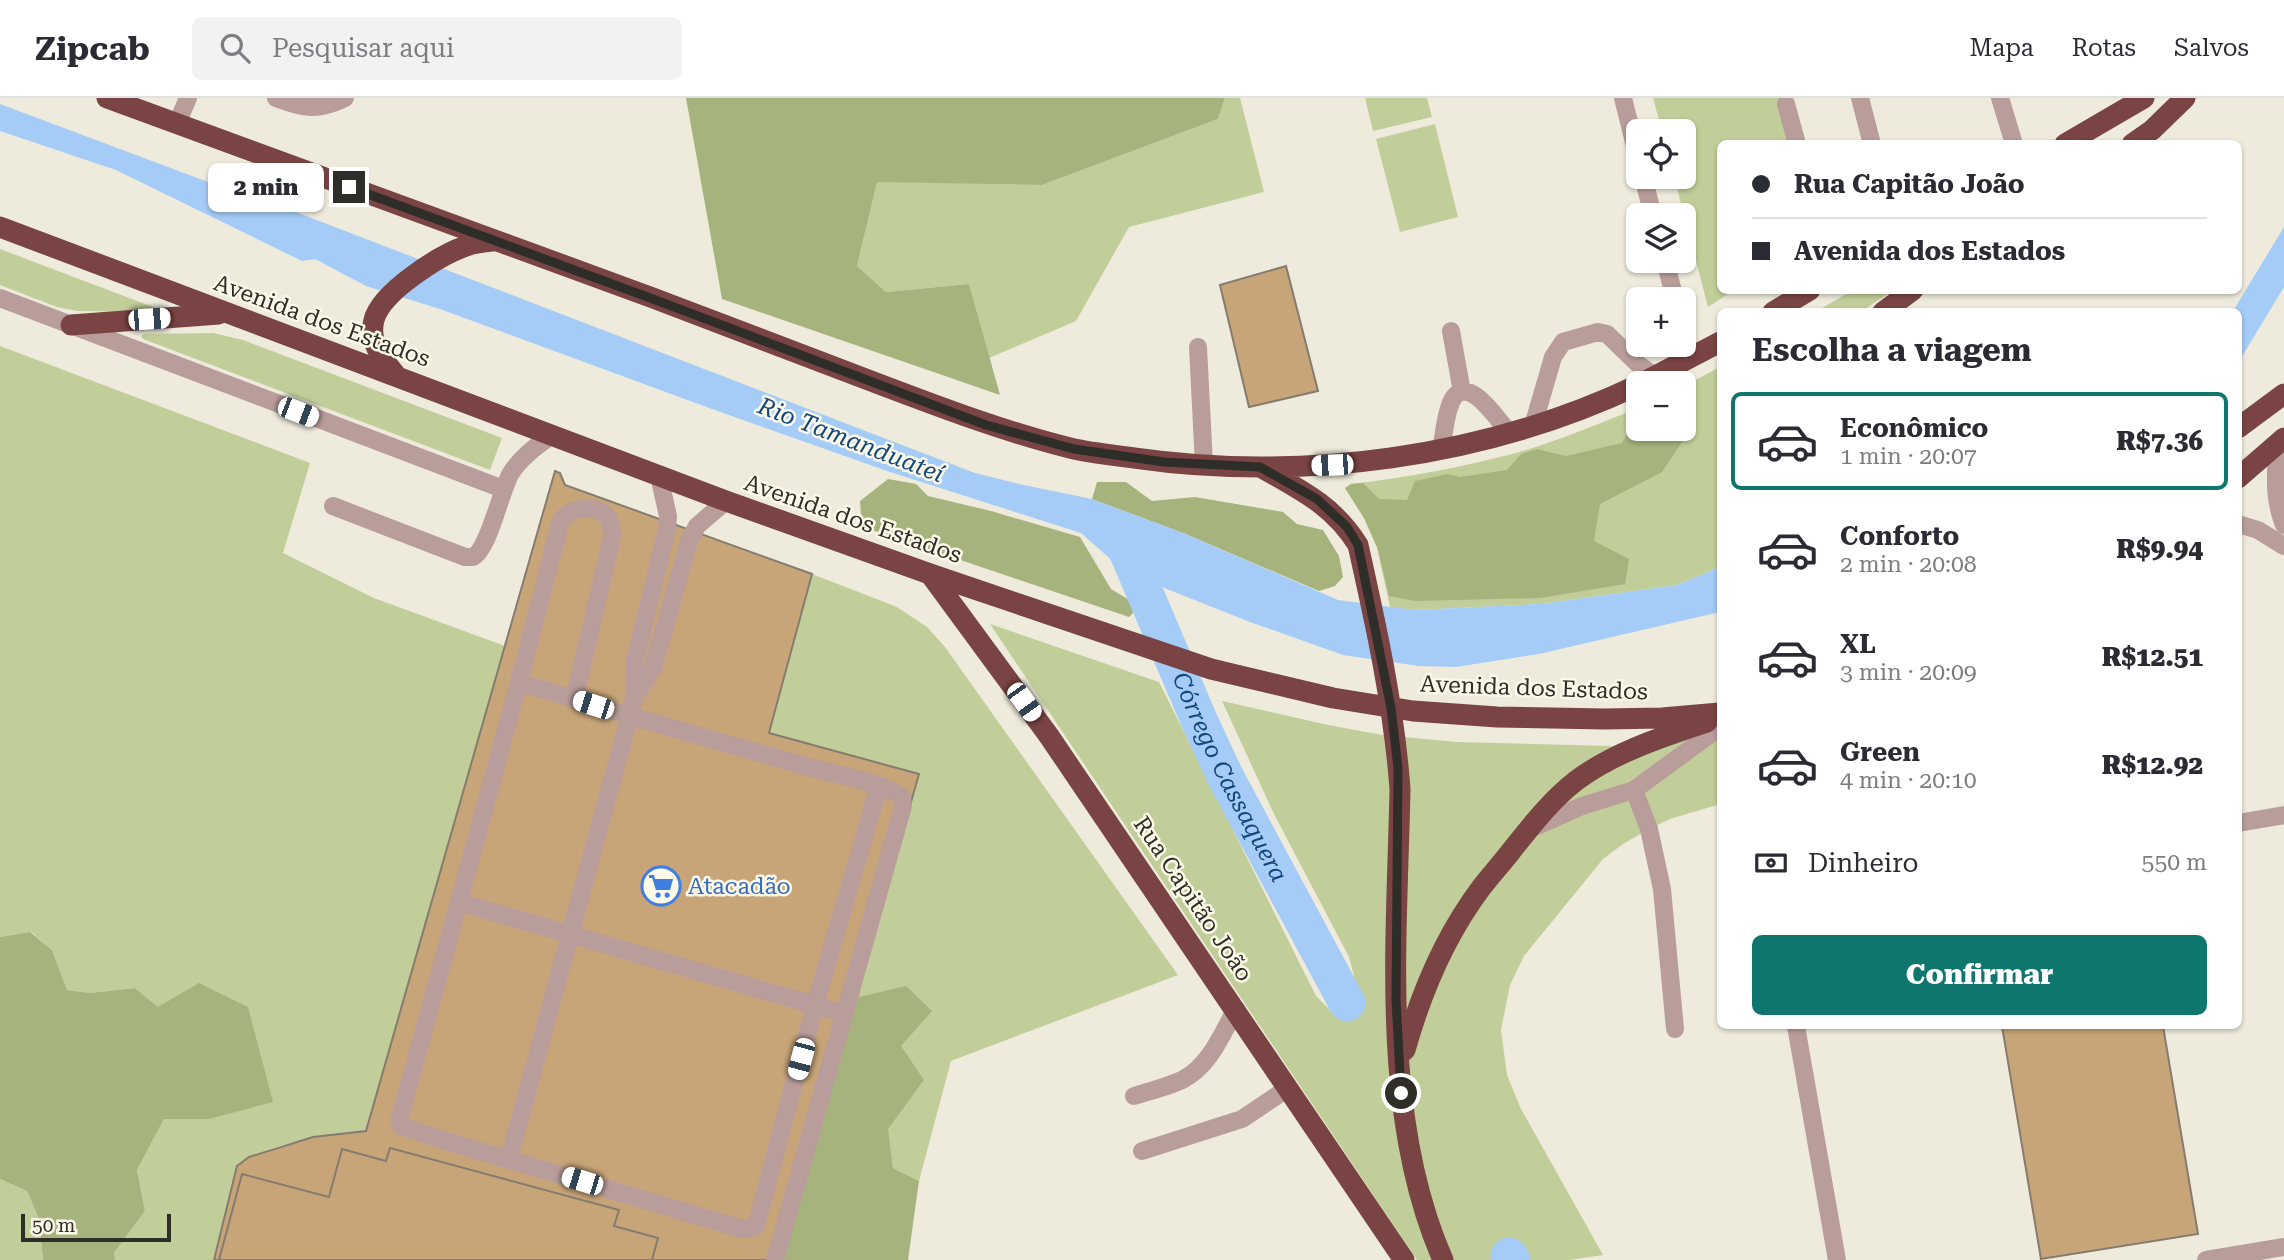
<!DOCTYPE html>
<html lang="pt">
<head>
<meta charset="utf-8">
<style>
  body { margin:0; font-family:"Roboto Serif",serif; background:#f2f2f3; color:#2b2b33; height:100vh; display:flex; flex-direction:column; font-size:26px; white-space:nowrap }
  * { box-sizing:border-box; margin:0 }
  p { font-size:23px; color:#7c7c81 }
  .icon { flex:none; width:38px; height:38px; fill:none; stroke:currentColor; stroke-width:2; stroke-linecap:round; stroke-linejoin:round }
  .map { position:relative; flex:1; overflow:hidden }
  .details { position:absolute; left:1717px; top:210px; width:525px; height:721px; display:flex; flex-direction:column; background:#fff; border-radius:10px; box-shadow:0 2px 5px #0004 }
  .details>* { flex:none }
  .hud { position:absolute; left:1717px; top:42px; width:525px; height:154px; border-radius:10px; box-shadow:0 2px 5px #0004; display:grid; align-content:center; height:154px; padding:0 35px; background:#fff }
  .buttons { position:absolute; left:1626px; top:21px; display:grid; gap:14px }
  .buttons a { display:grid; place-items:center; width:70px; height:70px; border-radius:10px; background:#fff; box-shadow:0 2px 5px #0004; font-size:35px }
  .scale { position:absolute; left:21px; bottom:18px; width:150px; box-sizing:border-box; padding-left:7px; border:4px solid #2e2d27; border-top:0; font-size:19px; line-height:24px; white-space:nowrap; color:#2e2d27; -webkit-text-stroke:5px #fcf9e9; paint-order:stroke }
  .end { position:absolute; width:32px; height:32px; margin:-16px; border:9px solid #2e2d27; background:#fff; box-shadow:0 0 0 4px #fff }
  .from { border-radius:50% }
  .bubble { position:absolute; height:49px; border-radius:10px; background:#fff; box-shadow:0 2px 5px #0004; font-size:23px; font-weight:800; line-height:49px; text-align:center }
  .car { position:absolute; width:21px; height:42px; margin:-21px -10px; border-radius:9px; box-shadow:0 0 5px 2px #0007; background:linear-gradient(#fff 24%,#345 0 40%,#fff 0 76%,#345 0 86%,#fff 0) }
  .hud b { display:flex; align-items:center; gap:24px; height:66px; font-size:26px }
  .hud b+b { border-top:2px solid #e1e1e2 }
  .hud i { width:18px; height:18px; background:#2b2b33 }
  ul { padding:0; list-style:none }
  li { display:flex; align-items:center; gap:21px; height:98px; margin:0 14px 10px; padding:0 21px; border:4px solid transparent; border-radius:10px }
  li div { flex:1 }
  li b { display:block; font-size:26px }
  li em { font-style:normal; font-weight:800 }
  li.active { border-color:#0f766e }
  li>.icon { width:63px; height:63px; stroke-width:1.5 }
  h2 { padding:0 35px; font-size:32px; line-height:84px }
  .pay { display:flex; align-items:center; gap:18px; height:77px; padding:0 35px; font-size:26px }
  .pay p { margin-inline-start:auto }
  .primary-button { display:flex; gap:14px; margin-top:auto; padding:14px 35px }
  .primary-button a { flex:1; height:80px; border-radius:10px; background:#0f766e; color:#fff; font-size:28px; font-weight:800; line-height:80px; text-align:center }
  header { display:flex; align-items:center; gap:42px; box-sizing:border-box; height:98px; padding:0 35px; background:#fff; border-bottom:2px solid #e1e1e2 }
  header strong { font-size:33px }
  nav { display:flex; gap:38px; margin-inline-start:auto; font-size:24px }
  .search { width:490px; height:63px; background:#f2f2f3; display:flex; align-items:center; gap:18px; box-sizing:border-box; padding:0 24px; border-radius:10px; color:#7c7c81; font-size:26px }
  .map>svg:first-child { display:block }
  .green { fill:#c2ce99 }
  .forest { fill:#a7b37d }
  .water { fill:#a5cbf7 }
  .lines { fill:none; stroke-linecap:round; stroke-linejoin:round }
  .river { stroke:#a5cbf7; stroke-width:37 }
  .building { fill:#c8a578; stroke:#857c70; stroke-width:2 }
  .minor { stroke:#b99d9b; stroke-width:18 }
  .highway { stroke:#794443; stroke-width:21 }
  .route { stroke:#2e2d27; stroke-width:9 }
  .labels { text-anchor:middle; dominant-baseline:central; stroke-width:5; stroke-linejoin:round; paint-order:stroke }
  .street-label { font-size:23px; fill:#2e2d27; stroke:#fcf9e9 }
  .shop-label { font-size:23px; fill:#366cbe; stroke:#fcf9e9; text-anchor:start }
  .water-label { font-size:24px; font-style:italic; fill:#12477b; stroke:#fcf9e9 }
</style>
</head>
<body>
<header>
<strong>Zipcab</strong>
<div class="search"><svg class="icon" aria-label="search" viewBox="0 0 24 24"><circle cx="10" cy="10" r="6"/><path d="M15 15l6 6"/></svg>Pesquisar aqui</div>
<nav><a>Mapa</a><a>Rotas</a><a>Salvos</a></nav>
</header>
<div class="map">
<svg width="2284" height="1162" viewBox="0 0 2284 1162">
  <rect width="100%" height="100%" fill="#eeebdc"/>
  <!-- green -->
  <path class="green" d="M1225,0H1240L1264,94L1129,129L1076,223L989,260L969,186L886,194L857,168L877,83L1042,87L1218,21Z
    M1365,0H1427L1432,19L1373,33Z
    M1653,0H1779L1790,45L1720,46V192L1733,193L1708,209L1674,79H1684V33H1662Z
    M1435,26L1458,119L1400,134L1376,41Z
    M0,151L153,209L154,214L77,213L57,209L0,187Z
    M1853,192L1892,193L1862,213H1817Z
    M213,235L243,242L502,340L490,372L143,241L141,238L144,236Z
    M0,248L310,365L283,455L374,500L505,548L366,1033C324,1038 272,1043 237,1068L214,1162H115L114,1155L145,1113L137,1072L164,1021H209L158,909L135,890L90,895L67,892L52,852L31,834L0,839Z
    M1720,269V469L1677,487L1541,506L1414,512L1390,509L1377,449L1364,420L1345,390L1351,386C1406,380 1461,369 1516,355C1558,343 1598,326 1638,310V331H1684V288Z
    M812,476L897,509L927,529L945,549L1178,877L951,963L919,1083L893,1070L887,1031L924,982L855,900L919,676L770,635Z
    M990,526L1159,584L1316,898L1332,914L1359,897L1349,859L1274,716L1222,603L1328,627L1382,637L1457,644L1612,648L1720,637V706L1670,721L1649,731L1623,746L1603,761L1524,858L1510,887L1501,932L1507,977L1521,1011L1603,1157L1570,1162H1417Z
    M0,1081L27,1093L39,1121L43,1162H0Z"/>
  <!-- forest -->
  <path class="forest" d="M686,0H1225L1218,21L1042,87L877,84L857,168L886,194L969,186L1000,297L722,201Z
    M1684,309L1692,329L1662,374L1600,406L1594,443L1629,461L1625,486L1540,500L1415,503L1389,498L1377,449L1364,420L1345,390L1351,386L1363,385L1379,401L1407,402L1415,383L1448,376L1460,379L1507,372L1521,356L1537,351L1566,358L1622,345L1638,316V331H1684Z
    M888,381L916,386L928,398L991,413L1080,439L1111,491L1131,503L1135,513L1129,519L866,430L861,417L860,403Z
    M1097,384H1126L1152,403L1195,399L1283,414L1297,426L1323,432L1339,458L1343,479L1335,488L1319,493L1183,435L1092,401Z
    M30,834L52,852L67,892L90,895L135,890L158,909L199,885L248,909L273,1004L209,1021H164L137,1072L145,1113L114,1155L115,1162H43L39,1121L27,1093L0,1081V839Z
    M906,888L932,913L901,948L924,982L888,1031L893,1070L919,1083L908,1162H780L855,900Z"/>
  <!-- water -->
  <path class="water" d="M0,6L277,110L288,111L975,375L1019,386L1092,401L1183,435L1338,502L1414,512L1541,506L1677,487L1720,469V514L1539,556L1456,569L1419,568L1343,557L1250,524L1139,480L1115,465L1081,435L890,374L712,311L440,211L366,188L315,161L302,163L116,72L0,33Z
    M2284,129V189L2238,265V214L2233,213Z"/>
  <g class="lines">
    <!-- river -->
    <g class="river">
      <path id="s1" d="M1124,446L1199,622L1225,678L1347,905"/>
      <path d="M1509,1158L1512,1162"/>
    </g>
  </g>
  <!-- building -->
  <path class="building" d="M1286,168L1318,293L1249,309L1220,187Z
    M555,373L560,375L565,387L812,476L769,635L919,676L780,1162H214L237,1068L249,1059L313,1039L366,1033Z
    M2002,928H2163L2198,1136L2041,1161Z
    M390,1050L619,1112L614,1128L658,1140L652,1162H219L242,1076L329,1099L342,1051L386,1063Z"/>
  <g class="lines">
    <!-- minor -->
    <path class="minor" d="M276,0C305,10 315,14 345,0
      M1623,0L1638,60
      M1860,0L1872,46
      M2000,0L2014,46
      M1786,6L1797,46
      M177,26L188,0
      M1643,79L1653,117
      M1665,163L1675,201
      M0,200L503,391
      M1451,233L1462,294
      M1198,249L1204,367
      M1533,328L1553,259L1563,244L1598,234L1607,236L1638,266L1656,279
      M2277,348C2276,375 2273,400 2284,427
      M1441,351C1444,337 1445,320 1450,307C1464,269 1498,322 1509,335
      M333,408L465,459H473C489,451 500,394 511,375C521,359 536,348 551,338
      M2238,426L2258,432L2284,448
      M519,584L561,422C572,409 598,404 609,421C612,426 612,433 612,439L574,602
      M635,598L653,570L689,443L697,428L726,403
      M1634,692L1649,731L1662,791L1675,931
      M2238,725L2284,717
      M1528,732L1582,708L1634,692L1720,629
      M458,804L845,916
      M1796,928L1837,1162
      M1134,998C1150,993 1167,989 1182,982C1209,969 1222,936 1236,911
      M1142,1053L1242,1021L1288,990
      M509,1061L635,598L634,566L667,431L668,418L659,378
      M775,1162L903,708L902,699C889,686 833,676 812,670C714,642 616,615 519,584L399,1023L401,1028L446,1043L742,1131H750L756,1128L815,907L879,688
      M2206,1162L2284,1149"/>
    <!-- highway -->
    <path class="highway" d="M107,0C289,67 471,133 653,200C726,228 799,256 871,283C937,308 1002,333 1070,350C1091,355 1113,357 1134,360C1302,384 1484,360 1638,287
      M2065,46L2144,0
      M2132,46L2152,32L2185,0
      M0,129L726,403L930,476L1211,571L1333,600L1413,613L1497,619L1605,621L1662,620L1720,615
      M1773,214L1810,192
      M1883,214L1913,192
      M71,227L219,216
      M395,276C382,260 368,244 374,222C381,194 440,157 466,148C474,145 484,144 493,143
      M1642,285L1720,244
      M2238,330L2284,296
      M1262,370C1301,392 1334,408 1358,447C1376,527 1394,609 1400,691C1397,844 1380,1019 1443,1162
      M2238,380L2284,340
      M930,476L1049,638L1404,1162
      M1405,952C1421,895 1445,838 1481,790C1491,777 1502,765 1512,752C1531,728 1551,702 1577,682C1615,654 1662,639 1707,624"/>
  </g>
  <g class="lines">
    <!-- route -->
    <path class="route" d="M349,89L653,201L986,327L1074,351L1164,364L1260,369L1317,401L1347,429L1358,447L1391,610L1398,670L1396,902L1401,995"/>
  </g>
  <!-- icons -->
  <defs>
    <g id="supermarket-ring" transform="scale(2.0125)"><circle r="9.5" fill="#fcf9e9" stroke="#3f7fe0" stroke-width="1.5"/><path d="M-6-5.5h2.5l.6 2H6L4.5 2H-2.5L-4.4-4H-6ZM-1.5 3.2a1.3 1.3 0 1 0 .1 0ZM3 3.2a1.3 1.3 0 1 0 .1 0Z" fill="#3f7fe0"/></g>
  </defs>
  <g fill-rule="evenodd">
    <use href="#supermarket-ring" x="661" y="788"/>
  </g>
  <g class="labels">
    <!-- street labels -->
    <g class="street-label">
      <text transform="translate(322 223) rotate(20)">Avenida dos Estados</text>
      <text transform="translate(853 421) rotate(19)">Avenida dos Estados</text>
      <text transform="translate(1534 590) rotate(2)">Avenida dos Estados</text>
      <text transform="translate(1193 801) rotate(56)">Rua Capitão João</text>
    </g>
    <!-- shop labels -->
    <g class="shop-label">
      <text x="688" y="788">Atacadão</text>
    </g>
    <!-- water labels -->
    <g class="water-label">
      <text transform="translate(851 342) rotate(21)">Rio Tamanduateí</text>
      <text stroke="none"><textPath href="#s1" startOffset="256">Córrego Cassaquera</textPath></text>
    </g>
  </g>
</svg>
<div class="buttons">
<a><svg class="icon" aria-label="locate" viewBox="0 0 24 24"><circle cx="12" cy="12" r="6"/><path d="M12 2v4M12 18v4M2 12h4M18 12h4"/></svg></a>
<a><svg class="icon" aria-label="layers" viewBox="0 0 24 24"><path d="M12 4l9 5-9 5-9-5zM3 14l9 5 9-5"/></svg></a>
<a>+</a>
<a>−</a>
</div>
<div class="scale">50 m</div>
<i class="end from" style="left:1401px;top:995px"></i>
<i class="end" style="left:349px;top:89px"></i>
<div class="bubble" style="left:208px;top:65px;width:116px">2 min</div>
<i class="car" style="left:149px;top:221px;rotate:86deg"></i>
<i class="car" style="left:298px;top:314px;rotate:111deg"></i>
<i class="car" style="left:1332px;top:367px;rotate:268deg"></i>
<i class="car" style="left:1024px;top:604px;rotate:144deg"></i>
<i class="car" style="left:593px;top:607px;rotate:288deg"></i>
<i class="car" style="left:801px;top:961px;rotate:195deg"></i>
<i class="car" style="left:582px;top:1083px;rotate:287deg"></i>
<div class="hud">
<b><i class="from"></i>Rua Capitão João</b>
<b><i></i>Avenida dos Estados</b>
</div>
<section class="details">
<h2>Escolha a viagem</h2>
<ul>
<li class="active"><svg class="icon" aria-label="car" viewBox="0 0 24 24"><path d="M5 17H2v-5l4-1 3-4h7l3 4 3 1v5h-3M9 17h6M6 11h13"/><circle cx="7" cy="17" r="2"/><circle cx="17" cy="17" r="2"/></svg><div><b>Econômico</b><p>1 min · 20:07</p></div><em>R$7.36</em></li>
<li><svg class="icon" aria-label="car" viewBox="0 0 24 24"><path d="M5 17H2v-5l4-1 3-4h7l3 4 3 1v5h-3M9 17h6M6 11h13"/><circle cx="7" cy="17" r="2"/><circle cx="17" cy="17" r="2"/></svg><div><b>Conforto</b><p>2 min · 20:08</p></div><em>R$9.94</em></li>
<li><svg class="icon" aria-label="car" viewBox="0 0 24 24"><path d="M5 17H2v-5l4-1 3-4h7l3 4 3 1v5h-3M9 17h6M6 11h13"/><circle cx="7" cy="17" r="2"/><circle cx="17" cy="17" r="2"/></svg><div><b>XL</b><p>3 min · 20:09</p></div><em>R$12.51</em></li>
<li><svg class="icon" aria-label="car" viewBox="0 0 24 24"><path d="M5 17H2v-5l4-1 3-4h7l3 4 3 1v5h-3M9 17h6M6 11h13"/><circle cx="7" cy="17" r="2"/><circle cx="17" cy="17" r="2"/></svg><div><b>Green</b><p>4 min · 20:10</p></div><em>R$12.92</em></li>
</ul>
<div class="pay"><svg class="icon" aria-label="cash" viewBox="0 0 24 24"><path d="M3 7h18v10H3z"/><circle cx="12" cy="12" r="2"/></svg>Dinheiro<p>550 m</p></div>
<div class="primary-button"><a>Confirmar</a></div>
</section>
</div>
</body>
</html>
